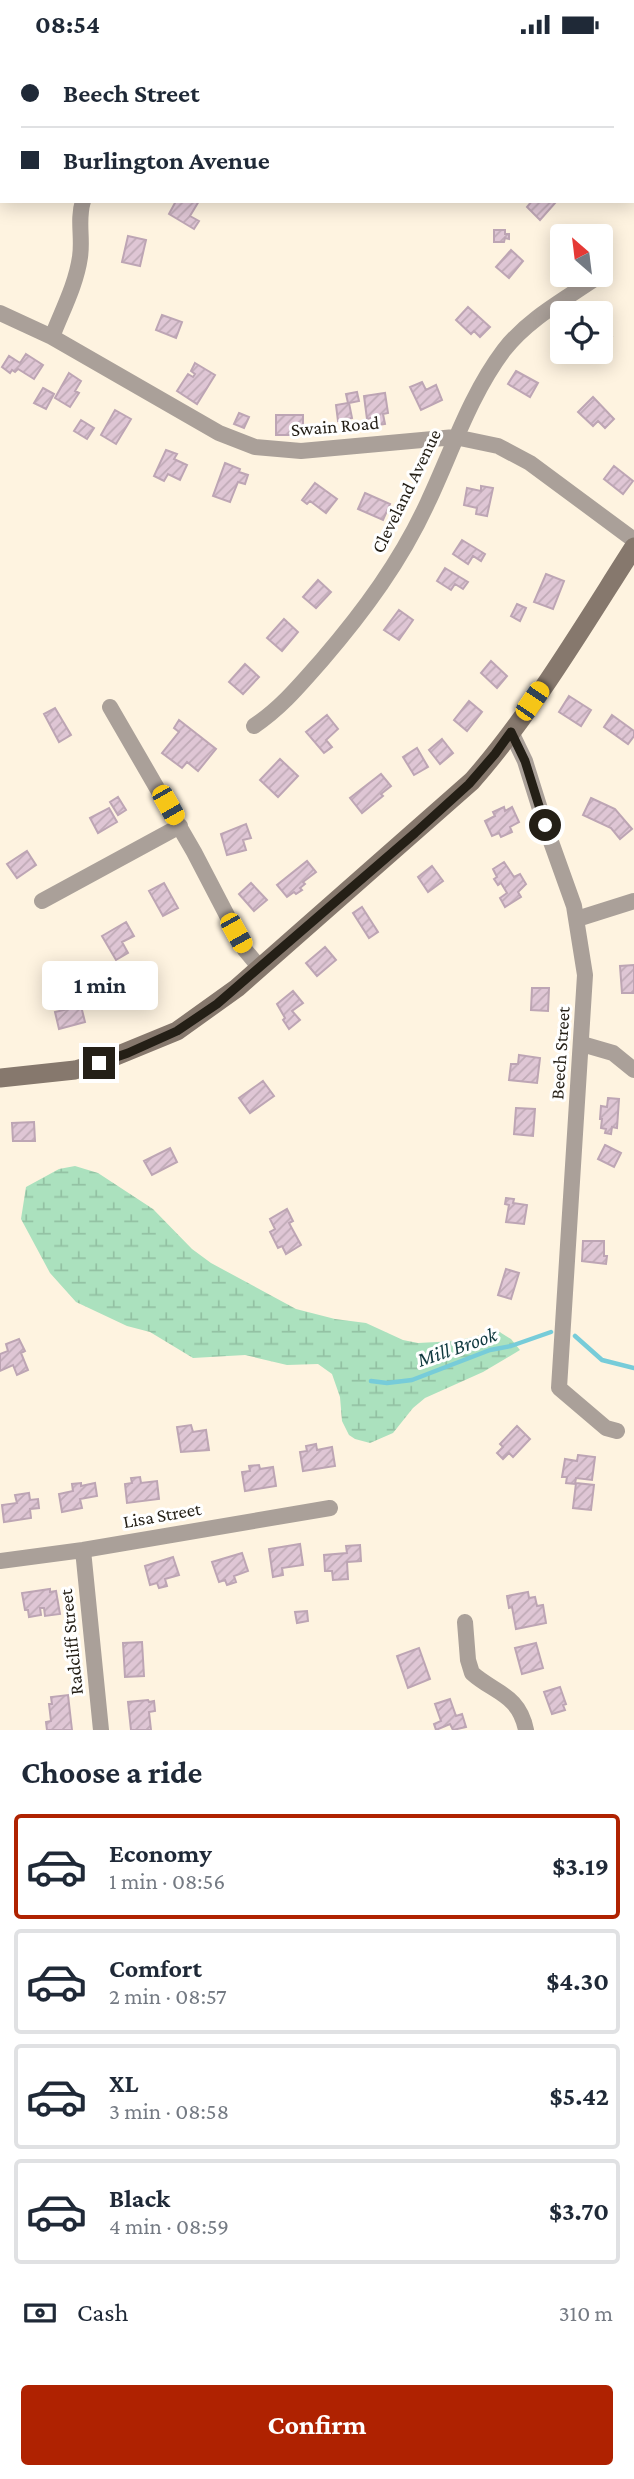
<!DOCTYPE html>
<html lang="en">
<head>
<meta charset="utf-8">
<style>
  body { margin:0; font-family:"Crimson Pro",serif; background:#f2f2f3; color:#1f2937; height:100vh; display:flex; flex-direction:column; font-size:26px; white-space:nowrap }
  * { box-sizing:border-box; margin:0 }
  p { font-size:23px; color:#747a83 }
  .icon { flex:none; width:38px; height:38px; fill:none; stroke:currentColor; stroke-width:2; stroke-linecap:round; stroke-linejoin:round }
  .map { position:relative; height:1681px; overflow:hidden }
  .drawer { display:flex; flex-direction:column; background:#fff; flex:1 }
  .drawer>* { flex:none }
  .top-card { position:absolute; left:0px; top:0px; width:635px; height:154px; box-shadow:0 4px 18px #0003; display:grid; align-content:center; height:154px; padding:0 21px; background:#fff }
  .needle { width:46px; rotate:332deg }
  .fabs { position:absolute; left:550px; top:175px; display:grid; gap:14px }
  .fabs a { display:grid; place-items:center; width:63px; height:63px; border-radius:7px; background:#fff; box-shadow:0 4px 18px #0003; font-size:35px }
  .end { position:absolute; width:32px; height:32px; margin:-16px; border:9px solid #241f16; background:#fff; box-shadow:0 0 0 4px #fff }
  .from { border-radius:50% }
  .bubble { position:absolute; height:49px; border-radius:7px; background:#fff; box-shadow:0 4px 18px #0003; font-size:23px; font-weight:700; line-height:49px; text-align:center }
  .car { position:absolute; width:21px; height:42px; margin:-21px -10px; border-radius:9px; box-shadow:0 0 5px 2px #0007; background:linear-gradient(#f5c518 24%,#345 0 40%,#f5c518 0 76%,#345 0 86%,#f5c518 0) }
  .top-card b { display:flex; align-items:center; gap:24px; height:66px; font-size:26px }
  .top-card b+b { border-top:2px solid #e0e1e3 }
  .top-card i { width:18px; height:18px; background:#1f2937 }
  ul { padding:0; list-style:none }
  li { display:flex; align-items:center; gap:21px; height:105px; margin:0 14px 10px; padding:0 7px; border:4px solid #e0e1e3; border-radius:7px }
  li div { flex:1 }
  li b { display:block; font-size:26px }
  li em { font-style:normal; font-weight:700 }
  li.current { border-color:#af2201 }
  li>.icon { width:63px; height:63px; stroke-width:1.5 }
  h2 { padding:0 21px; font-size:32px; line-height:84px }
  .pay { display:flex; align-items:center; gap:18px; height:77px; padding:0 21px; font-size:26px }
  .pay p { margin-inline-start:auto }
  .primary-button { display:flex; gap:14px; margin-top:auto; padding:14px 21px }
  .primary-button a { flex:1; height:80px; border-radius:7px; background:#af2201; color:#fff; font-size:28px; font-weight:700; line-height:80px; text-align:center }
  .status { display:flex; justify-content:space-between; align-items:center; height:49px; padding:0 35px; background:#fff; direction:ltr }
  .status svg { height:19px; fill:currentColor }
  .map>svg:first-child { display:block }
  .wetland { fill:url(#wetland-marsh) }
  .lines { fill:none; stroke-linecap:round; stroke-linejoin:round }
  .stream { stroke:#77ccd9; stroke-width:4.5 }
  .building { fill:url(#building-hatch); stroke:#bda5b4; stroke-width:2 }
  .minor { stroke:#aaa099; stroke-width:16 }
  .secondary { stroke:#86786d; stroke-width:19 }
  .route { stroke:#241f16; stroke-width:9 }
  .labels { text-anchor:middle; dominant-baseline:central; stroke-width:6; stroke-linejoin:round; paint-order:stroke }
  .street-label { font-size:19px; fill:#241f16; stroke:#fff }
  .water-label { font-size:21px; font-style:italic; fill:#10393f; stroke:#fff }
</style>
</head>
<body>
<div class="status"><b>08:54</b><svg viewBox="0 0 49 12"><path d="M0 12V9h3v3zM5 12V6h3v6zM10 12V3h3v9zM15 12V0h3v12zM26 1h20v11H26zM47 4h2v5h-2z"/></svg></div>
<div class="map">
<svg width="634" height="1681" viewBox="0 0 634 1681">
  <defs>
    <pattern id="wetland-marsh" width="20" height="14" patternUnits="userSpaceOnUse" patternTransform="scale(1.75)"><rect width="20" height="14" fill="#abe1be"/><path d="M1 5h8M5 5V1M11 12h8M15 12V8" fill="none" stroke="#93c1a3"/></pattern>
    <pattern id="building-hatch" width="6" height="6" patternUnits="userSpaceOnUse" patternTransform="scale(1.75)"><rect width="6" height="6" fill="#dfc6d5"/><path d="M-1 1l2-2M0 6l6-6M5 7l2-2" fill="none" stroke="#bfaab6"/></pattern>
  </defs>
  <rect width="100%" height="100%" fill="#fef3e0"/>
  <!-- wetland -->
  <path class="wetland" d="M75,1117L98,1124L153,1160L192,1200L211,1214L296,1260L335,1270L366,1274L403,1291L418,1294L456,1292L498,1282L511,1290L520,1301L483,1323L425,1349L413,1359L393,1384L370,1394L355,1390L349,1386L342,1372L340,1348L332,1325L318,1315L287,1316L245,1306L193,1309L150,1283L127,1277L76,1253L50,1224L21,1170L26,1138L59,1120Z"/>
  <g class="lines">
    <!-- stream -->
    <path class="stream" d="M575,1287L602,1311L634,1319
      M371,1332L387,1334L412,1331L490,1301L511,1297L551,1283"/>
  </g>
  <!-- building -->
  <path class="building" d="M176,152H199L190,167L199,172L194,180L169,165Z
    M532,152H553L555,154L540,171L527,158Z
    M494,181H505V185H509V190L505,189L504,193H494Z
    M128,187L146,191L140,217L122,213Z
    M511,201L523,212L509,229L496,218Z
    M468,258L490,278L480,288L474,282L471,285L456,271Z
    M162,266L182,273L176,289L156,281Z
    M602,271L612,287L600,295V272Z
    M26,305L43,316L34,330L18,320L15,323L12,321L10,324L2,318L9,307L20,314Z
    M195,314L215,326L197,355L177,342L188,325L193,328L195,325L191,322Z
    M516,322L538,334L530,348L508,335Z
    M69,324L81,332L75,342L79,344L70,358L55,349Z
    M422,333L426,341L436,336L442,351L421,361L410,338Z
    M43,339L54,345L46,360L34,354Z
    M357,343L359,352L349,354L352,369L338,372L336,356L348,354L346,345Z
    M385,344L388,364L383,365L385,375L372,377L371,369L367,370L364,347Z
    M593,348L614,370L605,379L598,372L593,377L578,363Z
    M115,361L131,370L116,395L101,386Z
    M239,364L249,368L244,379L234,375Z
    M276,366H303V376H298V386H276Z
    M81,371L94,379L87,390L74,382Z
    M166,401L177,405L174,410L187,416L180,431L168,425L164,432L154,427Z
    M225,414L240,420L239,423L248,426L245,435L238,433L230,453L213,447Z
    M614,417L633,432L623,445L604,430Z
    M315,434L337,450L326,464L310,452L307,455L302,451Z
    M481,437L493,439L487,467L476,465L477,459L464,456L467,439L481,442Z
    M365,444L390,455L383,471L358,460Z
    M462,491L485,505L481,512L473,507L468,515L453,505Z
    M445,519L468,533L463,540L455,535L451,541L437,532Z
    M546,525L564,532L553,560L534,553Z
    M318,531L331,543L316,559L303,548Z
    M517,555L526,559L520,572L511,567Z
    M399,561L413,571L399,591L384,581Z
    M284,570L298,583L282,602L267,589Z
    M491,612L507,627L497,639L481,624Z
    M245,615L259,628L243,645L229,633Z
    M569,647L591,661L581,677L559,663Z
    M469,652L482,663L467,682L454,671Z
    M55,659L71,686L59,693L44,665Z
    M327,666L338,680L326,691L332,698L324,704L306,683Z
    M612,666L634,682V687L628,695L604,678Z
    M179,671L216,700L198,722L187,713L182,719L162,704L179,683L174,679Z
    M442,690L453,704L440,715L429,701Z
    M417,699L428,718L414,726L403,708Z
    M280,710L298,727L278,748L260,731Z
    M381,725L391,737L381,745L383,747L362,764L350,749Z
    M118,748L126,761L118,766L110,753Z
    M591,749L615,760L632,780L620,790L611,779L583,766Z
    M504,758L505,762L512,758L519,773L510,778L512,783L501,788L499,784L492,787L485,772L495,767L493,763Z
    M109,759L117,773L98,784L90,769Z
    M246,775L251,789L243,791L246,801L227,806L221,785Z
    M27,802L36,816L17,829L7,815Z
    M307,812L316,823L303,833L305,835L300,839L302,841L296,845L294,843L287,848L277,836Z
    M504,813L514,828L520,825L526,835L518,843L521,848L505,858L500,849L507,844L501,834L498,836L494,830L497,828L493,820Z
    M432,817L443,832L428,843L418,828Z
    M164,834L178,859L163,867L149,842Z
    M251,834L267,851L254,862L239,845Z
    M362,858L378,883L369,889L353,864Z
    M126,873L134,887L122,893L128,904L116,911L102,887Z
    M325,898L336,911L317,927L306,914Z
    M634,916V944H622L620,917Z
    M532,939H549L548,962L531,961Z
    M293,942L303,954L292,962L300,971L289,980L283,971L285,969L277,955Z
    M81,957L85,973L59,980L55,963Z
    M519,1006L540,1009L537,1034L509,1031L511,1015H518Z
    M263,1032L274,1047L250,1064L239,1049Z
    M608,1049L619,1050L617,1079L612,1078L611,1085L605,1084L606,1080L601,1079L602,1070H600L601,1057L607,1058Z
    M516,1059L535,1060L533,1087L514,1085Z
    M34,1073L35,1092H13L12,1074Z
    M605,1096L621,1104L614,1118L598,1110Z
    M170,1099L177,1113L152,1126L144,1112Z
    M506,1149L514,1150L513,1154L527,1156L524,1175L506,1173L509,1156L505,1155Z
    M287,1160L293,1172L289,1174L301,1196L286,1205L282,1197L278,1199L270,1183L275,1180L270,1170Z
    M583,1192H604V1207H607L606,1215L582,1212Z
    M506,1220L519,1224L511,1250L498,1246Z
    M19,1290L25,1302L21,1304L28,1321L17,1326L13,1316L0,1322V1305L8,1302L6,1295Z
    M191,1376L193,1383L206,1381L209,1401L181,1403L177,1378Z
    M517,1377L530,1390L513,1408L509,1404L503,1410L497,1404L503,1398L500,1395Z
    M316,1395L317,1401L332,1398L335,1417L303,1422L300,1403L307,1402L306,1397Z
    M578,1406L595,1408L592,1431L576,1429L575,1435L566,1434L567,1428H562L565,1410L577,1412Z
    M259,1416L260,1420L273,1418L276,1437L245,1442L242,1423L250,1422L249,1417Z
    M140,1428L141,1434L157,1432L159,1450L127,1454L125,1435L132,1434L131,1429Z
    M81,1434V1437L95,1434L97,1447L80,1450L82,1459L62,1463L59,1445L73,1442L72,1435Z
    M576,1434L594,1436L591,1461L573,1459Z
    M29,1444L30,1451L38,1450L39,1459L30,1460L31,1469L4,1473L2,1456L17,1454L15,1446Z
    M300,1495L303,1516L282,1519L283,1526L273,1528L269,1500Z
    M360,1496L361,1512L347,1513L348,1530L333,1531L332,1522H325L324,1506L347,1504L346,1497Z
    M242,1504L248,1522L234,1527L236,1533L227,1536L225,1531L219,1533L212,1513Z
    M173,1508L179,1526L165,1530L167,1537L159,1539L157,1534L150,1536L145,1517Z
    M50,1540V1543L56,1542L60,1565L45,1567L44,1559H40L41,1566L29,1568L28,1561H25L22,1544Z
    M528,1543L529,1549L535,1548L537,1557L543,1556L546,1574L516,1580L512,1558L509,1559L507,1547Z
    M307,1562L308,1572L297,1574L295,1563Z
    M142,1593L144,1627L125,1628L123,1594Z
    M536,1594L543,1619L522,1625L515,1599Z
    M419,1599L430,1630L408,1639L397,1607Z
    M560,1638L566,1655L563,1656L565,1661L552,1665L544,1643Z
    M68,1646L72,1681H47L46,1673L51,1672L49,1655H52L51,1648Z
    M450,1650L456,1667L462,1665L466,1678L453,1681L450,1675L436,1681L434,1675L441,1672L435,1655Z
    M148,1651L149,1653L154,1652L155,1662L149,1663L151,1681H131L128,1653Z"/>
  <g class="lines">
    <!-- minor -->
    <path class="minor" d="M0,264L52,288L219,384L255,398L301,402L455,388L498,397L530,414L634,491
      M52,288C62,262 76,236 80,208C83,189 77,171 83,152
      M110,658L194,803L245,901L260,919
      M254,677C281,659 300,636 322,611C364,562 401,512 428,453C452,402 470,346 504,301C528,270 564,251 596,229
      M511,683L525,712L545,776L574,857L585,926L559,1339L606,1379L617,1382
      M42,852L180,777
      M577,870L634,852
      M582,995L613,1004L634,1021
      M83,1501L101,1681
      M0,1512L83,1501L330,1459
      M465,1573L468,1611L472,1624C494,1644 519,1645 526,1681"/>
    <!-- secondary -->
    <path class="secondary" d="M0,1029L75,1021L99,1014L177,982L237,939L472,732C532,664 584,576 634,498"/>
  </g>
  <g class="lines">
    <!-- route -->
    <path class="route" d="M99,1014L128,1004L177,982L217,955L415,784L469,735L495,705L511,683L525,712L545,776"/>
  </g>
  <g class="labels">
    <!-- street labels -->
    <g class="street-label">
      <text transform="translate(335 377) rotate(-5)">Swain Road</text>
      <text transform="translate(406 442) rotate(-64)">Cleveland Avenue</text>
      <text transform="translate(560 1004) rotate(-86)">Beech Street</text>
      <text transform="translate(162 1466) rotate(-10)">Lisa Street</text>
      <text transform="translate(71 1593) rotate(-96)">Radcliff Street</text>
    </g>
    <!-- water labels -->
    <g class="water-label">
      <text transform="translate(457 1298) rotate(-19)">Mill Brook</text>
    </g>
  </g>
</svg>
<div class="fabs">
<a><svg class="needle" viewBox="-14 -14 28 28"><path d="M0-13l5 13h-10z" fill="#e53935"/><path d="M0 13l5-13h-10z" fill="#747a83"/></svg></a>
<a><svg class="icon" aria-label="locate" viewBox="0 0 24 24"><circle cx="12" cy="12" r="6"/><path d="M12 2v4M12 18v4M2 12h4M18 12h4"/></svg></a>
</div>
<i class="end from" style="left:545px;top:776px"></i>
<i class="end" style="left:99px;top:1014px"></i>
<div class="bubble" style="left:42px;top:912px;width:116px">1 min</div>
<i class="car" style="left:532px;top:652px;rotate:34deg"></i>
<i class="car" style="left:168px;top:756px;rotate:150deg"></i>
<i class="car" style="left:236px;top:884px;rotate:151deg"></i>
<div class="top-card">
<b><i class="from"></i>Beech Street</b>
<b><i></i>Burlington Avenue</b>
</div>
</div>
<section class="drawer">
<h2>Choose a ride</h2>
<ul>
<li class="current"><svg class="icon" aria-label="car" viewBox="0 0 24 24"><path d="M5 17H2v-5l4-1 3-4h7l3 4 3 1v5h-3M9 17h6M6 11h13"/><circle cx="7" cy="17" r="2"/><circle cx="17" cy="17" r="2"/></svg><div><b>Economy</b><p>1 min · 08:56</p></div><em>$3.19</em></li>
<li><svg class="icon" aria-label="car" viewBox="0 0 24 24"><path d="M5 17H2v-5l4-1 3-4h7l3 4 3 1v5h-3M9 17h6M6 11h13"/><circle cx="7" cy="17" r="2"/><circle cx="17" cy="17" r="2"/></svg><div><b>Comfort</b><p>2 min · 08:57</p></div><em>$4.30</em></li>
<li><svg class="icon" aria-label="car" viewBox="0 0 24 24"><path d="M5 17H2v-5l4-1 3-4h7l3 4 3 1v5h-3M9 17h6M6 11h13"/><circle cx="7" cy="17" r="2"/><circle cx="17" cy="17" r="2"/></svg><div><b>XL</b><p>3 min · 08:58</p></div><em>$5.42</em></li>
<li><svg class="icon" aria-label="car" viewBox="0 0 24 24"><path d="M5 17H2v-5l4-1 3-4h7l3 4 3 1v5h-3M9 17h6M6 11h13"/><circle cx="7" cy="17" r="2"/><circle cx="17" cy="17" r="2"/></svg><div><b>Black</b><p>4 min · 08:59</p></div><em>$3.70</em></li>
</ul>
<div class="pay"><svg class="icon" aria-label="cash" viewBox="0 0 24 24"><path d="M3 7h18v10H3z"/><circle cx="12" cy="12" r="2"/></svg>Cash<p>310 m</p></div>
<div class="primary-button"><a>Confirm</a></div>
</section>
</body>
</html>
